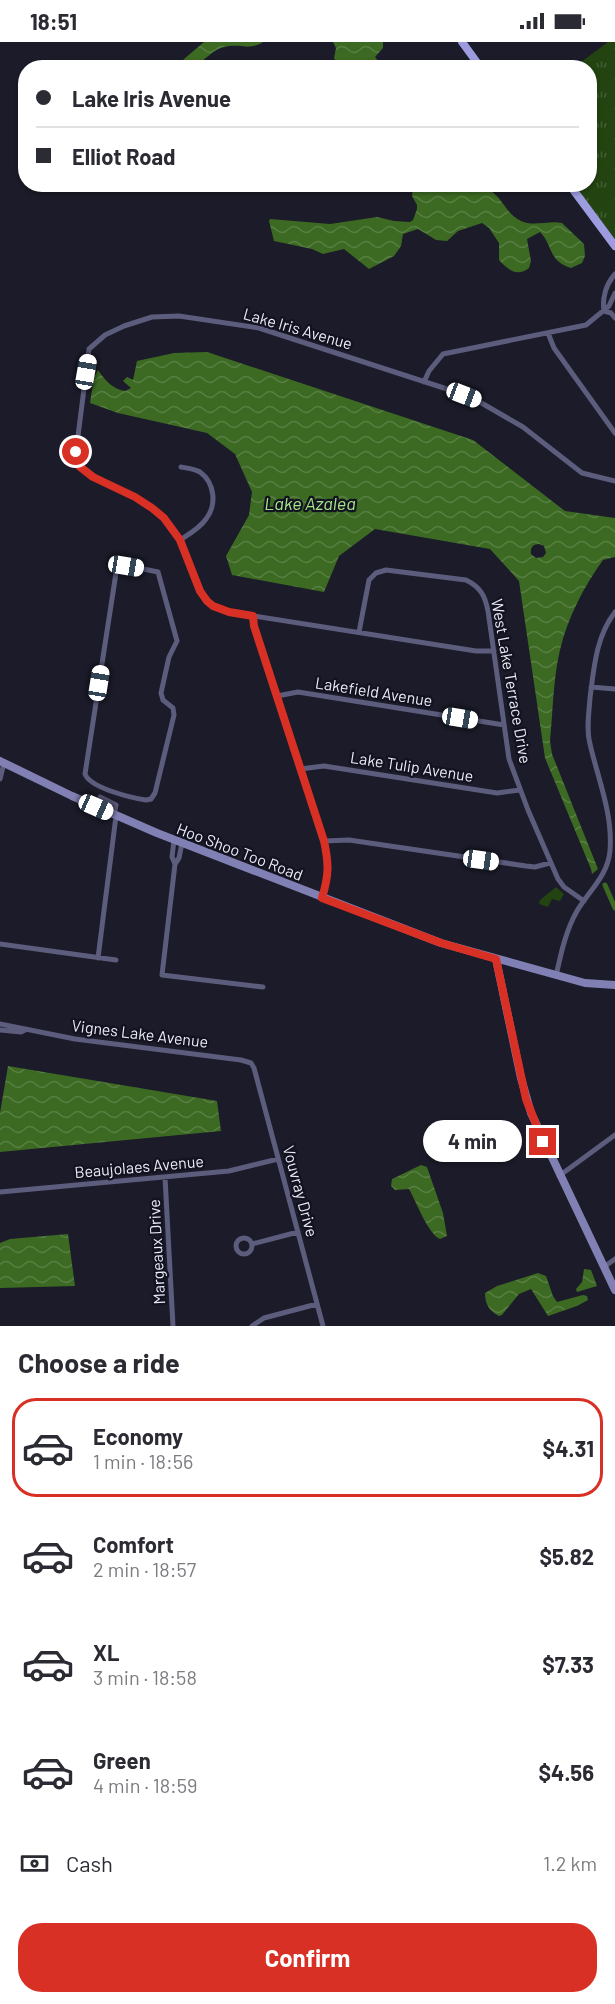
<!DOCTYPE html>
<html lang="en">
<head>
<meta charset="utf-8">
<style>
  body { margin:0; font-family:Barlow,sans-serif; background:#f2f2f3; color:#2b2b33; height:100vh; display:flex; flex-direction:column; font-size:22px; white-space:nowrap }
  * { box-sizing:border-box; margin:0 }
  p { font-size:20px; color:#7c7c81 }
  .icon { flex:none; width:33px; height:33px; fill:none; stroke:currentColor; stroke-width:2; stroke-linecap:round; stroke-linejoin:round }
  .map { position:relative; height:1284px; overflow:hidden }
  .side { display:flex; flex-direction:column; background:#fff; flex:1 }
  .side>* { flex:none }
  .guide { position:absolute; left:18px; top:18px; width:579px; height:132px; border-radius:24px; box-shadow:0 2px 4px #0004; display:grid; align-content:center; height:132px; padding:0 18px; background:#fff }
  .end { position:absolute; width:27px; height:27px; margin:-14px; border:8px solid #d93025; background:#fff; box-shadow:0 0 0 3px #fff }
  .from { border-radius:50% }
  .bubble { position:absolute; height:42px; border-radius:21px; background:#fff; box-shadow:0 2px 4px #0004; font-size:20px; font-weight:700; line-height:42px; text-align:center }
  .car { position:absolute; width:18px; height:36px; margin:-18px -9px; border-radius:8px; box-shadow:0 0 4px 2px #0007; background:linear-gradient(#fff 24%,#345 0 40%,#fff 0 76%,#345 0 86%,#fff 0) }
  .guide b { display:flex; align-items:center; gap:21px; height:57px; font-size:22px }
  .guide b+b { border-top:2px solid #e1e1e2 }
  .guide i { width:15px; height:15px; background:#2b2b33 }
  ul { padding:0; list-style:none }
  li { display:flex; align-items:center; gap:18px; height:99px; margin:0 12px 9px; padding:0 6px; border:3px solid transparent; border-radius:24px }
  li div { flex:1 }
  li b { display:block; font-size:22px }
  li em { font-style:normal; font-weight:700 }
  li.selected { border-color:#d93025 }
  li>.icon { width:54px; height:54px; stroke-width:1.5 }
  h2 { padding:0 18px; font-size:27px; line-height:72px }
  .pay { display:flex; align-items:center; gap:15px; height:66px; padding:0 18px; font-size:22px }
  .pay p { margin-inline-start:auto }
  .action { display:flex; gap:12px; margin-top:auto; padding:12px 18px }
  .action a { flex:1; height:69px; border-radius:24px; background:#d93025; color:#fff; font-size:24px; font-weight:700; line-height:69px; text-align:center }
  .status { display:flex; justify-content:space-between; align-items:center; height:42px; padding:0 30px; background:#fff; direction:ltr }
  .status svg { height:16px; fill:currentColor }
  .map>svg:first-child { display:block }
  .green { fill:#234310 }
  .park { fill:url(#park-tufts) }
  .water { fill:url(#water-waves); fill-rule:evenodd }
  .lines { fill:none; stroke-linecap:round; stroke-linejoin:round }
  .canal { stroke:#3c6a22; stroke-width:5 }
  .street { stroke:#5c5c7d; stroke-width:5 }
  .secondary { stroke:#8180b4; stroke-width:8 }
  .primary { stroke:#9d9cdf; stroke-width:8 }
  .route { stroke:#d93025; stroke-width:8 }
  .labels { text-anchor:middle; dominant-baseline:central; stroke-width:4.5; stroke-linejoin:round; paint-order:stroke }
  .street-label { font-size:16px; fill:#ebecf6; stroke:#121220 }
  .water-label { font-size:18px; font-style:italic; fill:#a5e786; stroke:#121220 }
</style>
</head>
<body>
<div class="status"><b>18:51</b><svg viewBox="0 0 49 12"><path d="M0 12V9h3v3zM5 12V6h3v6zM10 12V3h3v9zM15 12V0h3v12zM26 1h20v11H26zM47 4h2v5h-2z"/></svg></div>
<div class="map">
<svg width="615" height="1284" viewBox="0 0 615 1284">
  <defs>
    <pattern id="park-tufts" width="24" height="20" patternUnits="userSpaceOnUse" patternTransform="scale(1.5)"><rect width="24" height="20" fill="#234310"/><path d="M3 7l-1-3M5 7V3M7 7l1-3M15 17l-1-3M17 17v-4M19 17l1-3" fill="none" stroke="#435e33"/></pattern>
    <pattern id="water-waves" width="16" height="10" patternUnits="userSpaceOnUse" patternTransform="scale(1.5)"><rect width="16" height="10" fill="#3c6a22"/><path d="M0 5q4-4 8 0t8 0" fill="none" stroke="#587f43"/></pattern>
  </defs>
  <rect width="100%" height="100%" fill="#1b1b29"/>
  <!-- green -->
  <path class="green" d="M556,845L564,852L560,859L552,857L548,865L539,862L540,858Z"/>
  <!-- park -->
  <path class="park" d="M608,0H615V197L574,143L590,142V26H573Z"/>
  <!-- water -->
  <path class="water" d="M204,0H263C250,9 239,1 224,5C214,7 204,18 196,25H179L184,17Z
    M333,0H383V6L375,15L383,25H339L334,16L336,6Z
    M413,143C435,142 474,137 491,149C503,157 507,173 521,179C534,185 549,178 562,181L584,202L585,214L582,221L571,226C548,219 553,203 540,190L527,197L531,219L529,226C517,235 508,228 499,218V201L489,186L482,181L458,189L447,199L436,198L418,187L403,192L401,204L394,214L369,227L344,207L323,212L312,207L274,199L269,179L270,177L330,182L377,175L394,179L410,180L413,178L417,167V163L412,154Z
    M207,310L473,398L565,469L615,476V515L603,518C583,546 568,575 560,608C553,637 553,669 550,699L552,712L598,827L592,832L591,827L545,716L519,539L490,507L375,487L339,514L324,550L232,533L226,514L249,473L252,450L235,412L207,391L118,371L90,361L94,335L98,328C105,338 112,347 125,349L131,346L123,339L127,335L133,338L137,319L174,311ZM539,502L544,504L546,511L543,515L536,516L531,512C530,506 533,502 539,502Z
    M8,1024L217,1059L221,1089L0,1110V1071Z
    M421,1123L427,1125L443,1171L447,1194L440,1197C428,1192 416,1159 409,1147L395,1148L391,1144L392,1137Z
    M68,1192L75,1244L0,1246V1201L10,1197Z
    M584,1227L591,1228L597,1244L577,1250L576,1247L582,1240Z
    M538,1231L546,1234L553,1254L557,1260L583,1253L587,1254L588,1258L577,1264L548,1274L531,1247L519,1252L502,1273L499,1274C489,1269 485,1262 485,1251L497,1244Z"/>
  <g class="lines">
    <!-- canal -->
    <path class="canal" d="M605,843L615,866"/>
    <!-- street -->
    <path class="street" d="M604,269C602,256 606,242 615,232
      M604,269L611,271L615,276
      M548,291L554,306L615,391
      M424,340L429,329L443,312L586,283L609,264L615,251
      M180,498C189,492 199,487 206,477C217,463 215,441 200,430C195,427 187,426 181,425
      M124,523L158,530L177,599L169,615L161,651L163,658L173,666L174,673L155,751L151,757L146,758C132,756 90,746 85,732L116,531L118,527Z
      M253,574L254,584L324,799C329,822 329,833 322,856
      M359,590L369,538L376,531L386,528L466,538C480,545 485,553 488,569L509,717L528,768L558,837L564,845L584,859
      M494,609H476L229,570L213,564L200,549L180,498L163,476L152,466L135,455L93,434L79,424L76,410L89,307L105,293L124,284L152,275L179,274L259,286L450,348L478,359L523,385L582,431L615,439
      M591,645L615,647
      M277,654L298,650L504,683
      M300,727L324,724L497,751L520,748
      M0,737L4,721
      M100,755L116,763L114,773
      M174,798L172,815L175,822L162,933L263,945
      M324,799L349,798L526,824L535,825L550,821
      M175,822L179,816L182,801
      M0,902L116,918
      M98,916L116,774
      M556,934C561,911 566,888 577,869C589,849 608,833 610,809C613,772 598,737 590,702C586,687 589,671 590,656C594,625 596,595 615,570
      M0,982L75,997L241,1018L251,1021L254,1026L323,1284
      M0,988L21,990L25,988
      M559,1134L615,1093
      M165,1135L173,1284
      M0,1150L229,1129L278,1117
      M236 1204a8 8 0 1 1 16 0a8 8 0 1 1-16 0Z
      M252,1202L298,1190
      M604,1225L615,1217
      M252,1284L264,1276L317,1262"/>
    <!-- secondary -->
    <path class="secondary" d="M0,719L72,754L157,791L441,901L585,941L615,943
      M496,917L521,1036L531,1071L615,1248"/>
    <!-- primary -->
    <path class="primary" d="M462,0L481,26
      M569,142L615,204"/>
  </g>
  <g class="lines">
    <!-- route -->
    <path class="route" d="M76,410L79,424L93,435L135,455L152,466L164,476L180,498L200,549L207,559L213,564L229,570L253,574L254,584L324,799C329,822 329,833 322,856L441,901L496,917L526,1057L543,1100"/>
  </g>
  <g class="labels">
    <!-- street labels -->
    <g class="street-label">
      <text transform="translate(298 286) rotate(16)">Lake Iris Avenue</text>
      <text transform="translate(512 639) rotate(80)">West Lake Terrace Drive</text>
      <text transform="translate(374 649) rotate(9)">Lakefield Avenue</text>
      <text transform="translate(412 724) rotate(9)">Lake Tulip Avenue</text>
      <text transform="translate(240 809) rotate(21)">Hoo Shoo Too Road</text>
      <text transform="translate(140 991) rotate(7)">Vignes Lake Avenue</text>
      <text transform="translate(139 1124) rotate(-5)">Beaujolaes Avenue</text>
      <text transform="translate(301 1149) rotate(75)">Vouvray Drive</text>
      <text transform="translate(156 1210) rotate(-93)">Margeaux Drive</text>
    </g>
    <!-- water labels -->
    <g class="water-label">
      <text x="310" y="461">Lake Azalea</text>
    </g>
  </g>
</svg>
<i class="end from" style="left:76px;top:410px"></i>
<i class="end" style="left:543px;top:1100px"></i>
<div class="bubble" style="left:423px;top:1078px;width:99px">4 min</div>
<i class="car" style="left:86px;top:330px;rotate:10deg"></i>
<i class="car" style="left:464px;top:353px;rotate:111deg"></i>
<i class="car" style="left:126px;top:524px;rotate:99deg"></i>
<i class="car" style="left:99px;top:641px;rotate:9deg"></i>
<i class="car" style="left:460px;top:676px;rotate:99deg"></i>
<i class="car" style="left:96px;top:765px;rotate:114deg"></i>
<i class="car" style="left:481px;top:818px;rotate:98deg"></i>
<div class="guide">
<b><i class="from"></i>Lake Iris Avenue</b>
<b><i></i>Elliot Road</b>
</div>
</div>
<section class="side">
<h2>Choose a ride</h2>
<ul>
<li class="selected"><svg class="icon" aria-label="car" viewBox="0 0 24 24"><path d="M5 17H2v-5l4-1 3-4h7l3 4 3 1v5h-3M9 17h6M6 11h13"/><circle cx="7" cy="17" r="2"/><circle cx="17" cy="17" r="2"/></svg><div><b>Economy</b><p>1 min · 18:56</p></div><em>$4.31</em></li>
<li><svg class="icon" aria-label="car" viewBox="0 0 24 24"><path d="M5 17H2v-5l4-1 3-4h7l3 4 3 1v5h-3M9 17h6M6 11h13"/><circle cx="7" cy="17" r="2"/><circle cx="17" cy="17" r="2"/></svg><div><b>Comfort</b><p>2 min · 18:57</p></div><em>$5.82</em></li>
<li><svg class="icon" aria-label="car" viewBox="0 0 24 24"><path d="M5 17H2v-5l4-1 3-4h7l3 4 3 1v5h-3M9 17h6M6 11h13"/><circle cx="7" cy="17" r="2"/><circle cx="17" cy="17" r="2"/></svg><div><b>XL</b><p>3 min · 18:58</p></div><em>$7.33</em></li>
<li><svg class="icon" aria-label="car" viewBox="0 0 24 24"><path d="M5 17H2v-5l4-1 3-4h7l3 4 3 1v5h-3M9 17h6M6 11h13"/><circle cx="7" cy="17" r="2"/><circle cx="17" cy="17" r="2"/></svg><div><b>Green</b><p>4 min · 18:59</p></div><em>$4.56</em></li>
</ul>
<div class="pay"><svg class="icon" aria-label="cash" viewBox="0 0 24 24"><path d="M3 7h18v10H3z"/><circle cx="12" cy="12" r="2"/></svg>Cash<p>1.2 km</p></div>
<div class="action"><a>Confirm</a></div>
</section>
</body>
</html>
